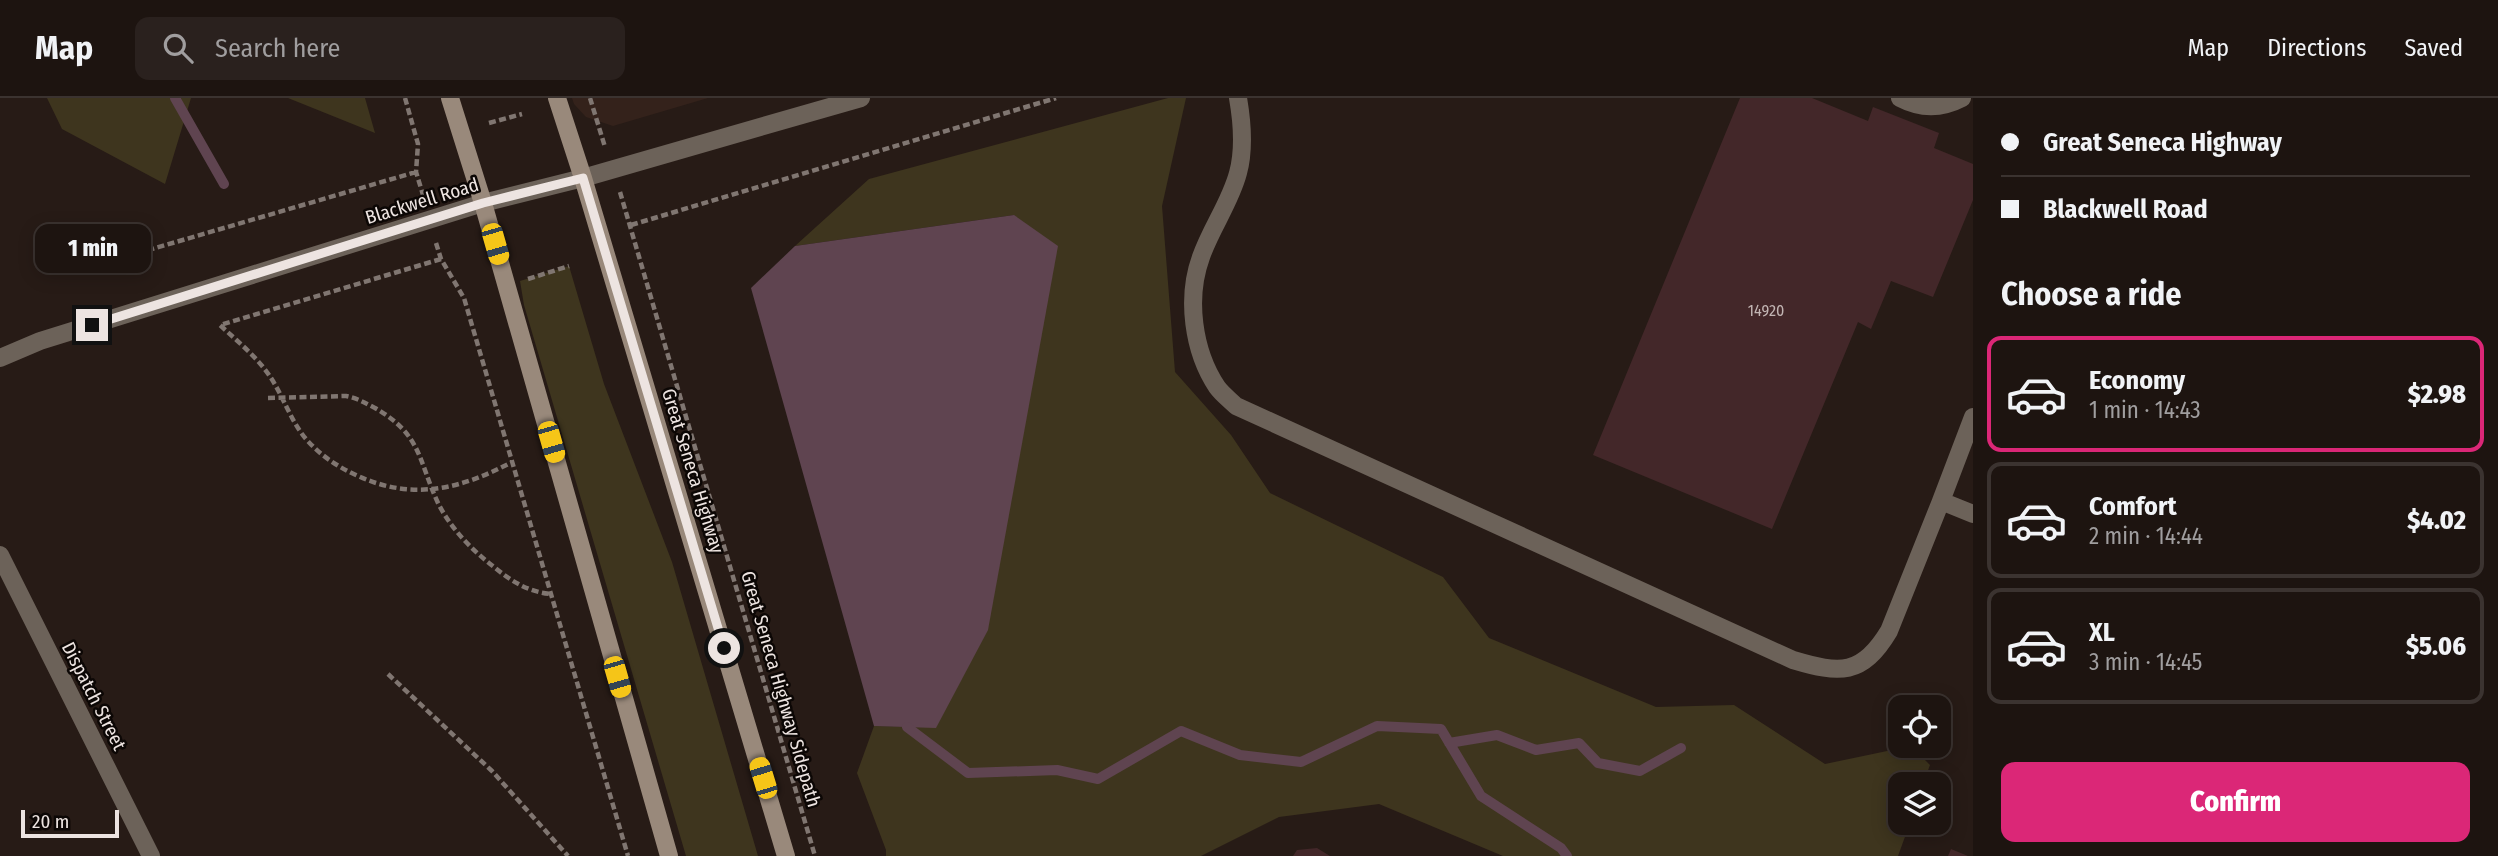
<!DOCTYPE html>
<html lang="en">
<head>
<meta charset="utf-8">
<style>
  body { margin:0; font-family:"Fira Sans Condensed",sans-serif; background:#2a211e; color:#f1f3f6; height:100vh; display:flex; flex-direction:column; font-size:26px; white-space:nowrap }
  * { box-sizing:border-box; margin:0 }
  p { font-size:23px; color:#a09e9f }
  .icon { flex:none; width:38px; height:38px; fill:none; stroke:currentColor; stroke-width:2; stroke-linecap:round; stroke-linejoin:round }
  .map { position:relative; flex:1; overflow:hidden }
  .sheet { display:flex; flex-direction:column; background:#1d1410; width:525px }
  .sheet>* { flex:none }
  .top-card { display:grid; align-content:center; height:154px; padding:0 28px; background:#1d1410 }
  .controls { position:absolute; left:1888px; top:597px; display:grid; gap:14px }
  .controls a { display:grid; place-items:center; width:63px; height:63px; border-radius:14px; background:#1d1410; box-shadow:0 4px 18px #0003,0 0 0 2px #3b3330; font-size:35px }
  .scale { position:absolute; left:21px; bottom:18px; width:98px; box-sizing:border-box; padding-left:7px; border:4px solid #ede4e1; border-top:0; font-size:19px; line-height:24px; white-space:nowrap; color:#ede4e1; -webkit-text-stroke:5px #0c0705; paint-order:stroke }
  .end { position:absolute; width:32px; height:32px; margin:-16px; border:9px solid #ede4e1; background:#111; box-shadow:0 0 0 4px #111 }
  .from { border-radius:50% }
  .bubble { position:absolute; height:49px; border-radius:14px; background:#1d1410; box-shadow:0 4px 18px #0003,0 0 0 2px #3b3330; font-size:23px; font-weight:800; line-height:49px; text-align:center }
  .car { position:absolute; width:21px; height:42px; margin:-21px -10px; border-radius:9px; box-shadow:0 0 5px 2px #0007; background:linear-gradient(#f5c518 24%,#345 0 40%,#f5c518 0 76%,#345 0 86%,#f5c518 0) }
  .top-card b { display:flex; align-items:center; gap:24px; height:66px; font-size:26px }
  .top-card b+b { border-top:2px solid #3b3330 }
  .top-card i { width:18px; height:18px; background:#f1f3f6 }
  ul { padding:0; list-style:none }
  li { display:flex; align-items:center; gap:21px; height:116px; margin:0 14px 10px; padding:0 14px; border:4px solid #3b3330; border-radius:14px }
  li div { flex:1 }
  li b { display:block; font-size:26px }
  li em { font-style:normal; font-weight:800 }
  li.selected { border-color:#db2777 }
  li>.icon { width:63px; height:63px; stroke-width:1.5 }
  h2 { padding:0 28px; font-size:32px; line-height:84px }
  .action { display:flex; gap:14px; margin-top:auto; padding:14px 28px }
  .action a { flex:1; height:80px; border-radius:14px; background:#db2777; color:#fff; font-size:28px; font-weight:800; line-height:80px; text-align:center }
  header { display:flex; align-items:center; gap:42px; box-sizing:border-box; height:98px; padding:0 35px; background:#1d1410; border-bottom:2px solid #3b3330 }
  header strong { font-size:33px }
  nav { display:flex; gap:38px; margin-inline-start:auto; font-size:24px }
  .search { width:490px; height:63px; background:#2a211e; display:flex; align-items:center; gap:18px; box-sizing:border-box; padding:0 24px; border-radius:14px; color:#a09e9f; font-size:26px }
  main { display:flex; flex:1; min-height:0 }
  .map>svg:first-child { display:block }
  .built { fill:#34221b }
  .green { fill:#3e351e }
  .water { fill:#5f4450 }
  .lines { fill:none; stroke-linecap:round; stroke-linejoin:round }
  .stream { stroke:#5f4450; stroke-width:10 }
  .building { fill:#432729 }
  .path { stroke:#807671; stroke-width:4.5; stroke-dasharray:7 3.5; stroke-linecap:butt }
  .service { stroke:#6c6259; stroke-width:18 }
  .minor { stroke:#6c6259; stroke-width:18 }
  .secondary { stroke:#99897b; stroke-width:18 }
  .route { stroke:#ede4e1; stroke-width:9 }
  .labels { text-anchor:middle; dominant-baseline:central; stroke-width:5; stroke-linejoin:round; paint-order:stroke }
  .number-label { font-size:16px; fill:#c2b5b3 }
  .street-label { font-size:19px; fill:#ede4e1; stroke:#0c0705 }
</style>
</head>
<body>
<header>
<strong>Map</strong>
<div class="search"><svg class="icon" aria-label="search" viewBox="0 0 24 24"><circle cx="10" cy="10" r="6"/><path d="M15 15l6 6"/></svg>Search here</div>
<nav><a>Map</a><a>Directions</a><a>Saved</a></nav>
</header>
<main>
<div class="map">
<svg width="1973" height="758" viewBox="0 0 1973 758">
  <rect width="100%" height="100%" fill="#271b16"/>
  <!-- built -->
  <path class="built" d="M572,0H708L613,28L586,19L574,6Z"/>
  <!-- green -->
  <path class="green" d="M47,0H191L165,86L62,31Z
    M288,0H365L375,35Z
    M1168,0H1186L1162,108L1175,274L1231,337L1270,395L1443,479L1489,540L1656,609L1734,607L1825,666L1911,648L1930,667L1923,686H1900V724L1910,725L1898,758H1503L1379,706L1279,719L1201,758H886V752L857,675L874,628L936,629L1014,117L795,148L869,81Z
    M569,168L604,286L672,464L758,758H686L524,207L520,183Z"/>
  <!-- water -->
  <path class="water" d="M1014,117L1058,148L988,532L936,630L874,628L751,190L795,148Z"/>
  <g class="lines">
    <!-- stream -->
    <path class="stream" d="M175,0L224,86
      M907,629L968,675L1057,672L1098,681L1181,633L1240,657L1301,664L1377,628L1441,631L1481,698L1561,750L1567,758
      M1449,645L1497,637L1536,652L1579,645L1598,665L1640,673L1681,650"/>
  </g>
  <!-- building -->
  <path class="building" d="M1740,0H1812L1868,23L1873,9L1939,35L1934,50L1973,66V102L1933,199L1891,183L1871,231L1858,224L1772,431L1593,357Z
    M1317,750L1330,758H1293L1297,752Z
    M1951,751L1968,758H1948Z"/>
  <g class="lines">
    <!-- path -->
    <path class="path" d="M405,0L418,46L416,74L424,100
      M590,0L605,49
      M489,25L522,16
      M620,94L815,758
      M631,127L1056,0
      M436,145L441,161L464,200L628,758
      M441,161L220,227C237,243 256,258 269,277C283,297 290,322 306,341C321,358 338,369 358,378C413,403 461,391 512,364
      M97,167L416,74
      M528,181L569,168
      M268,300L346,298C357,300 365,305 375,310C422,337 418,362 438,405C451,431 472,452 494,469C511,483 528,494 551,496
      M388,576L492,673L568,758"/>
    <!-- service -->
    <path class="service" d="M1238,0C1242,23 1244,53 1238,75C1230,105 1211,130 1201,159C1186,200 1193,253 1217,289C1222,296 1230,302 1236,308L1793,562C1840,576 1862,578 1889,533L1941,403
      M1900,0C1921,11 1941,11 1962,0
      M1973,319L1941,403L1973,416"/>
    <!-- minor -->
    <path class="minor" d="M0,260L40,243L483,105L583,80L861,0
      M0,457L151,758"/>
    <!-- secondary -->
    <path class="secondary" d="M450,0L483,105L669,758
      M557,0L583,80L786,758"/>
  </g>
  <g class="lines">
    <!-- route -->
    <path class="route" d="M92,227L483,105L583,80L724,550"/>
  </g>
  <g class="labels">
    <!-- number labels -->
    <g class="number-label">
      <text x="1766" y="212">14920</text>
    </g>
    <!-- street labels -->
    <g class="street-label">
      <text transform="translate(422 103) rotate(-17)">Blackwell Road</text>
      <text transform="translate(693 373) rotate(73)">Great Seneca Highway</text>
      <text transform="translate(781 591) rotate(74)">Great Seneca Highway Sidepath</text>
      <text transform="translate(94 598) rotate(63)">Dispatch Street</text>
    </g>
  </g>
</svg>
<div class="controls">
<a><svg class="icon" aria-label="locate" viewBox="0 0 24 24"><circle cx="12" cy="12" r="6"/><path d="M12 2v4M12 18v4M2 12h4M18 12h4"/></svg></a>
<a><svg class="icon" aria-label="layers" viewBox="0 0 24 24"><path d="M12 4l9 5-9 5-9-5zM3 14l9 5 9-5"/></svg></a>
</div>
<div class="scale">20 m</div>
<i class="end from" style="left:724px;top:550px"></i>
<i class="end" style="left:92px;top:227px"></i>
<div class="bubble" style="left:35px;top:126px;width:116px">1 min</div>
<i class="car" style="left:495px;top:146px;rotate:164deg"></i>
<i class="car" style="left:551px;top:344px;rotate:164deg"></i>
<i class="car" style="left:617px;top:579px;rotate:164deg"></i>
<i class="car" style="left:763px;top:680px;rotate:343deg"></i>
</div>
<section class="sheet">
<div class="top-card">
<b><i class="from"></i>Great Seneca Highway</b>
<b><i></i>Blackwell Road</b>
</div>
<h2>Choose a ride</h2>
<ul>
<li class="selected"><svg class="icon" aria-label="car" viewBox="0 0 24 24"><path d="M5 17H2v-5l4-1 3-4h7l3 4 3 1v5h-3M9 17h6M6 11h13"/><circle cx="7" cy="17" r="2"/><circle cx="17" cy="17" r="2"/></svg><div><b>Economy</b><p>1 min · 14:43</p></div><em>$2.98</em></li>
<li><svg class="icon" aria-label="car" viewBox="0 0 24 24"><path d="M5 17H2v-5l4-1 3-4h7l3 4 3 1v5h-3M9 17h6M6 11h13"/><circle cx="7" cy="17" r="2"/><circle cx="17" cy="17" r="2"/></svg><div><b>Comfort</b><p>2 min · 14:44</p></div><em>$4.02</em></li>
<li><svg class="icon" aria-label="car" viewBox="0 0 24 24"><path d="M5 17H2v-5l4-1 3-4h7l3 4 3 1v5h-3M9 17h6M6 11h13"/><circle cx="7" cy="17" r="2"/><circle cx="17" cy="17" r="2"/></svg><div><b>XL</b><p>3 min · 14:45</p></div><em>$5.06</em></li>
</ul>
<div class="action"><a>Confirm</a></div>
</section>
</main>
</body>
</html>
